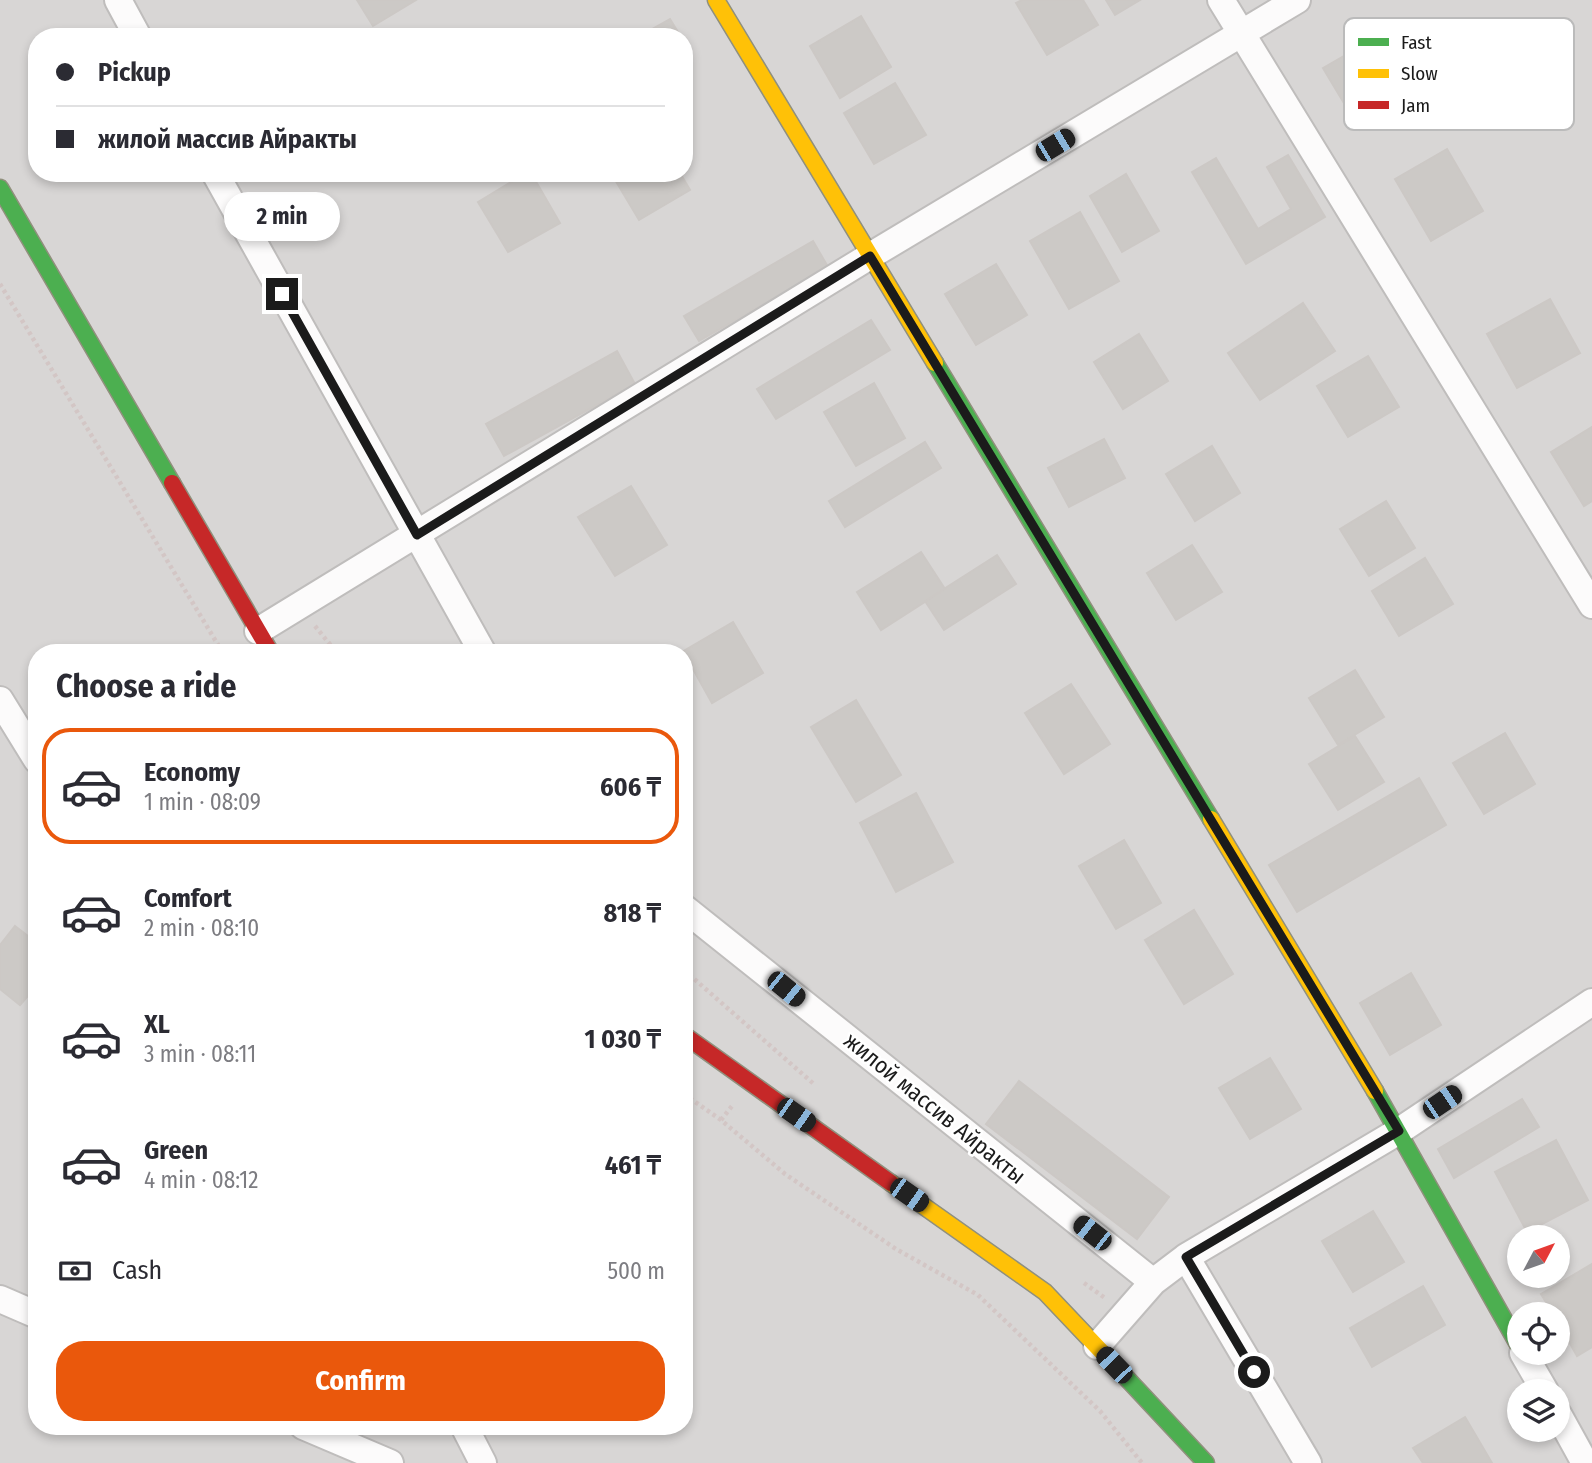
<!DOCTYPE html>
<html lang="en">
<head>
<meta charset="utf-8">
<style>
  body { margin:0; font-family:"Fira Sans Condensed",sans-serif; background:#f7f7f7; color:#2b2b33; height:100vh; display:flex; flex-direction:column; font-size:26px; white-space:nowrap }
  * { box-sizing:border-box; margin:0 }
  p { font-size:23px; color:#7c7c81 }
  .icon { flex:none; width:38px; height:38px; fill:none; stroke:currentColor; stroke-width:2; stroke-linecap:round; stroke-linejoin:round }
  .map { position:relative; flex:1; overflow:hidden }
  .panel { position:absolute; left:28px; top:644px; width:665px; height:791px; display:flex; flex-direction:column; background:#fff; border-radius:28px; box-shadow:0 4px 10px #0003 }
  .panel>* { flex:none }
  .banner { position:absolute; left:28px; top:28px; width:665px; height:154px; border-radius:28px; box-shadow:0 4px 10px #0003; display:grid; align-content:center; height:154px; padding:0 28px; background:#fff }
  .needle { width:46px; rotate:49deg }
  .tools { position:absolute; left:1507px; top:1225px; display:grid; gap:14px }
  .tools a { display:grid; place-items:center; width:63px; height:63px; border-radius:50%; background:#fff; box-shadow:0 4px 10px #0003; font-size:35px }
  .end { position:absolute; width:32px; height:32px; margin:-16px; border:9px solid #1b1b1b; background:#fff; box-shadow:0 0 0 4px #fff }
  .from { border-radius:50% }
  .bubble { position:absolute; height:49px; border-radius:24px; background:#fff; box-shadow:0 4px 10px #0003; font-size:23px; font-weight:700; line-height:49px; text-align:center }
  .car { position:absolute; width:21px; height:42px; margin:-21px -10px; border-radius:9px; box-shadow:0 0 5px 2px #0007; background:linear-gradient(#222 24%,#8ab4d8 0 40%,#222 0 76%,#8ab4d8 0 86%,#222 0) }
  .banner b { display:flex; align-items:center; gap:24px; height:66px; font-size:26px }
  .banner b+b { border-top:2px solid #e1e1e2 }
  .banner i { width:18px; height:18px; background:#2b2b33 }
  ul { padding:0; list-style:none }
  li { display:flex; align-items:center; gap:21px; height:116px; margin:0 14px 10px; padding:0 14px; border:4px solid transparent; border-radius:28px }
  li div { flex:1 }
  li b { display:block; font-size:26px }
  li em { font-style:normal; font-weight:700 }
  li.current { border-color:#ea580c }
  li>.icon { width:63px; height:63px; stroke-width:1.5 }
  h2 { padding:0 28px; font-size:32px; line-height:84px }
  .pay { display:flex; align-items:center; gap:18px; height:77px; padding:0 28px; font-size:26px }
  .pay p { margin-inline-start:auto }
  .action { display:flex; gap:14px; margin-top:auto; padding:14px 28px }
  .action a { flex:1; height:80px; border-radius:28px; background:#ea580c; color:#fff; font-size:28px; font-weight:700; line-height:80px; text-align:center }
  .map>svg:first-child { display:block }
  .residential { fill:#d8d6d5; fill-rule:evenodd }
  .building { fill:#ccc9c6; stroke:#ccc8c5; stroke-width:2 }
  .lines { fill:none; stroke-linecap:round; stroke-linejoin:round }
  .street-casing { stroke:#bfbdbc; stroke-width:30 }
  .fast-casing { stroke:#90907d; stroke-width:19 }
  .slow-casing { stroke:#90907d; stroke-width:19 }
  .jam-casing { stroke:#90907d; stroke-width:19 }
  .path { stroke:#d3c6c5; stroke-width:4.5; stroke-dasharray:3.5 3.5; stroke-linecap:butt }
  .street { stroke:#fcfbfb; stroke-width:26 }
  .fast { stroke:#4caf50; stroke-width:16 }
  .slow { stroke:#ffc107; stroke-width:16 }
  .jam { stroke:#c62828; stroke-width:16 }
  .route { stroke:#1b1b1b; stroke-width:9 }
  .labels { text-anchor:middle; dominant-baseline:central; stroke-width:5; stroke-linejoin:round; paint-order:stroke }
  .street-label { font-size:23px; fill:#1b1b1b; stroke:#fff }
  .key { fill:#fff; stroke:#bbb; stroke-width:2 }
  .key-label { font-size:19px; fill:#1b1b1b }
</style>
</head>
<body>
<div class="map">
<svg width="1592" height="1463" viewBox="0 0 1592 1463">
  <rect width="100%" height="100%" fill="#e9e6e3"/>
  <!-- residential -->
  <path class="residential" d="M0,0H1592V1463H0ZM37,37H684V173H37ZM37,653H684V1426H37ZM1519,1237H1558V1276H1519ZM1519,1314H1558V1353H1519ZM1519,1391H1558V1430H1519Z"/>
  <!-- building -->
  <path class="building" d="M357,0H416L373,26Z
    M1022,0H1083L1098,25L1047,55L1016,3Z
    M1106,0H1140L1115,15Z
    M861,16L891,67L840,98L810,46Z
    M670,19L681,37H638Z
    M1375,38L1411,100L1360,130L1323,68Z
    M895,83L926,135L874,164L844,113Z
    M1447,149L1483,211L1431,241L1395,179Z
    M1288,155L1325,217L1246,264L1192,172L1216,158L1258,229L1291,209L1267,167Z
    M526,173H531L560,223L508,252L478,202Z
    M611,173H680L690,190L639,220Z
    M1126,174L1159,231L1122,252L1090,196Z
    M1080,212L1119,281L1069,309L1030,241Z
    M813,241L828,267L699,341L684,316Z
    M996,264L1027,315L976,345L945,294Z
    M1550,299L1580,353L1517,388L1487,334Z
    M1303,303L1335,351L1260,400L1228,353Z
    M871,320L890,350L776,419L757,389Z
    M1139,334L1168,381L1123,409L1094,362Z
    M617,351L635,384L504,456L486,424Z
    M1368,356L1399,407L1348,437L1317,386Z
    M874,383L905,438L856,466L824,412Z
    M1592,427V501L1584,506L1551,452Z
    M1104,439L1125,478L1069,507L1048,468Z
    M925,442L941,468L845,527L829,501Z
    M1212,446L1240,493L1195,521L1166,474Z
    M631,486L667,545L615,576L578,517Z
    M1386,501L1415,548L1369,576L1340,529Z
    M1192,545L1222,592L1176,620L1147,573Z
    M921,552L945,589L881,630L857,592Z
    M997,555L1016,584L944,630L925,601Z
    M1425,558L1453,604L1399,636L1372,591Z
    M733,622L763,673L712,703L684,653L682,652Z
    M1355,670L1384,717L1338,745L1309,698Z
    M1071,684L1110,744L1064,774L1025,713Z
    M856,700L901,775L856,802L811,727Z
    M1505,733L1535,784L1484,814L1453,763Z
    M1355,736L1384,782L1338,810L1309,764Z
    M1419,778L1446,825L1297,912L1269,865Z
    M916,793L953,862L896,892L860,823Z
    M1124,840L1161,903L1116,929L1079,866Z
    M1194,910L1233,974L1184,1004L1145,940Z
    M15,926L37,943V993L33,990L20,1005L0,989V945Z
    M1411,973L1441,1025L1390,1055L1360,1003Z
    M1270,1058L1301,1109L1250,1139L1219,1088Z
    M1019,1081L1169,1197L1137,1239L986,1124Z
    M1522,1099L1539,1127L1454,1178L1438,1149Z
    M1556,1140L1588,1200L1527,1232L1495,1172Z
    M1373,1211L1404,1262L1353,1292L1322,1241Z
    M1592,1264V1347L1577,1356L1558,1322V1314H1553L1541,1294Z
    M1423,1286L1445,1325L1372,1367L1350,1328Z
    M1465,1417L1492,1463H1423L1413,1448Z"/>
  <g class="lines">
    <!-- street casing -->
    <g class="street-casing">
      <path id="street" d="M118,0L138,37
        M1221,0L1592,605
        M215,173L483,653
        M258,631L870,256L1297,0
        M0,700L37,760
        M684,908L1153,1282L1186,1257L1399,1131L1592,1002
        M1186,1257L1308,1463
        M0,1299L37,1315
        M1097,1346L1153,1282
        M1523,1353L1545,1391
        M1558,1414L1585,1463
        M303,1426L390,1463
        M464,1426L483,1463"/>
    </g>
    <!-- fast casing -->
    <g class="fast-casing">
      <path id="fast" d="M0,188L172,483
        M935,363L1211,819
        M1375,1091L1519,1346
        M1119,1370L1206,1463"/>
    </g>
    <!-- slow casing -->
    <g class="slow-casing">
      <path id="slow" d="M716,0L935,363
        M1211,819L1375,1091
        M891,1183L1045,1292L1119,1370"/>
    </g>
    <!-- jam casing -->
    <g class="jam-casing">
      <path id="jam" d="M172,483L271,653
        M684,1035L891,1183"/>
    </g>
    <!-- path -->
    <path class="path" d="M0,284L223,653
      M315,626L337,653
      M684,970L815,1085
      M684,1094L721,1120L785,1174L896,1249L978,1295L1100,1411L1142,1463
      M721,1120L732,1106
      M1084,1283L1105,1298"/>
    <!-- street -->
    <use href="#street" class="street"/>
    <!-- fast -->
    <use href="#fast" class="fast"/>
    <!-- slow -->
    <use href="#slow" class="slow"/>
    <!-- jam -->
    <use href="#jam" class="jam"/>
  </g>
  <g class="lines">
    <!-- route -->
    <path class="route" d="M282,294L417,535L870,256L1399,1131L1186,1257L1254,1372"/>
  </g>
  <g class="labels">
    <!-- street labels -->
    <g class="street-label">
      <text transform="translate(935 1108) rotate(39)">жилой массив Айракты</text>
    </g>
  </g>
  <!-- legend -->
  <rect x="1344" y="18" width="230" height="112" rx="10" class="key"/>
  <rect x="1358" y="38" width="31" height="8" fill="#4caf50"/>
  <rect x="1358" y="69" width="31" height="9" fill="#ffc107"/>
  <rect x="1358" y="101" width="31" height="8" fill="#c62828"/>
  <g class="key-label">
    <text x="1401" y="49">Fast</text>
    <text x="1401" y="80">Slow</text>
    <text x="1401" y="112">Jam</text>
  </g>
</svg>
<div class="tools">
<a><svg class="needle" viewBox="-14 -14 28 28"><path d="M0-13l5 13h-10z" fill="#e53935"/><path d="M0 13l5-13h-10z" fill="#7c7c81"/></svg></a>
<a><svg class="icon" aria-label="locate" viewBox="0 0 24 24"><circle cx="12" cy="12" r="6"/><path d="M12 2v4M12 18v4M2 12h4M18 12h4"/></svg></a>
<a><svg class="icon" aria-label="layers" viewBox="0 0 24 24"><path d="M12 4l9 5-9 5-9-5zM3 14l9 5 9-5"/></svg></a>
</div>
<i class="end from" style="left:1254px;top:1372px"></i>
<i class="end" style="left:282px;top:294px"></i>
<div class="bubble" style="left:224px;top:192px;width:116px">2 min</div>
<i class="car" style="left:1055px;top:145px;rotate:59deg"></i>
<i class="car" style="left:786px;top:989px;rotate:129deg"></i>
<i class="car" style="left:1442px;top:1102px;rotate:56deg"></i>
<i class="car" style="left:796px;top:1115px;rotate:125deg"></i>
<i class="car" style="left:909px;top:1195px;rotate:125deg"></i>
<i class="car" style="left:1092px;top:1233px;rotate:308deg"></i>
<i class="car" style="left:1114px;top:1365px;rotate:316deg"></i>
<div class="banner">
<b><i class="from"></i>Pickup</b>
<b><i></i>жилой массив Айракты</b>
</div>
<section class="panel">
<h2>Choose a ride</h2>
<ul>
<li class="current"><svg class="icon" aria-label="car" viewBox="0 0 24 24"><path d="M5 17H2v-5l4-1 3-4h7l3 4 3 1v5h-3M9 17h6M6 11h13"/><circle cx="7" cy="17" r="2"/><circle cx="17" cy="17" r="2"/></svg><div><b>Economy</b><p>1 min · 08:09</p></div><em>606 ₸</em></li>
<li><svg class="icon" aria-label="car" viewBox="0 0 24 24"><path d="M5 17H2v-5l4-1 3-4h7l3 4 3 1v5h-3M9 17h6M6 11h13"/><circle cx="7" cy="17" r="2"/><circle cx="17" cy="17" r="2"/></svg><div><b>Comfort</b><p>2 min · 08:10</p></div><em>818 ₸</em></li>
<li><svg class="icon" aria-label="car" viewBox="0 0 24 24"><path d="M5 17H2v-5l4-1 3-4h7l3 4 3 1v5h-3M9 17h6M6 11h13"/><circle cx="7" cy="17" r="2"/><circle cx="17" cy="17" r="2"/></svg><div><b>XL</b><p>3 min · 08:11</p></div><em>1 030 ₸</em></li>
<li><svg class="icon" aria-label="car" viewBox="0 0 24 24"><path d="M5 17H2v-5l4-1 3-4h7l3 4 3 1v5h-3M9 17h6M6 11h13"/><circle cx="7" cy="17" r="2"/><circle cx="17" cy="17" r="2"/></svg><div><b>Green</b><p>4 min · 08:12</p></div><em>461 ₸</em></li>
</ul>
<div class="pay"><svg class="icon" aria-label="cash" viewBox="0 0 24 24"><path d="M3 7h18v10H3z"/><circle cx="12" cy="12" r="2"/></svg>Cash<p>500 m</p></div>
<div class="action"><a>Confirm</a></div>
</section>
</div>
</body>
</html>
